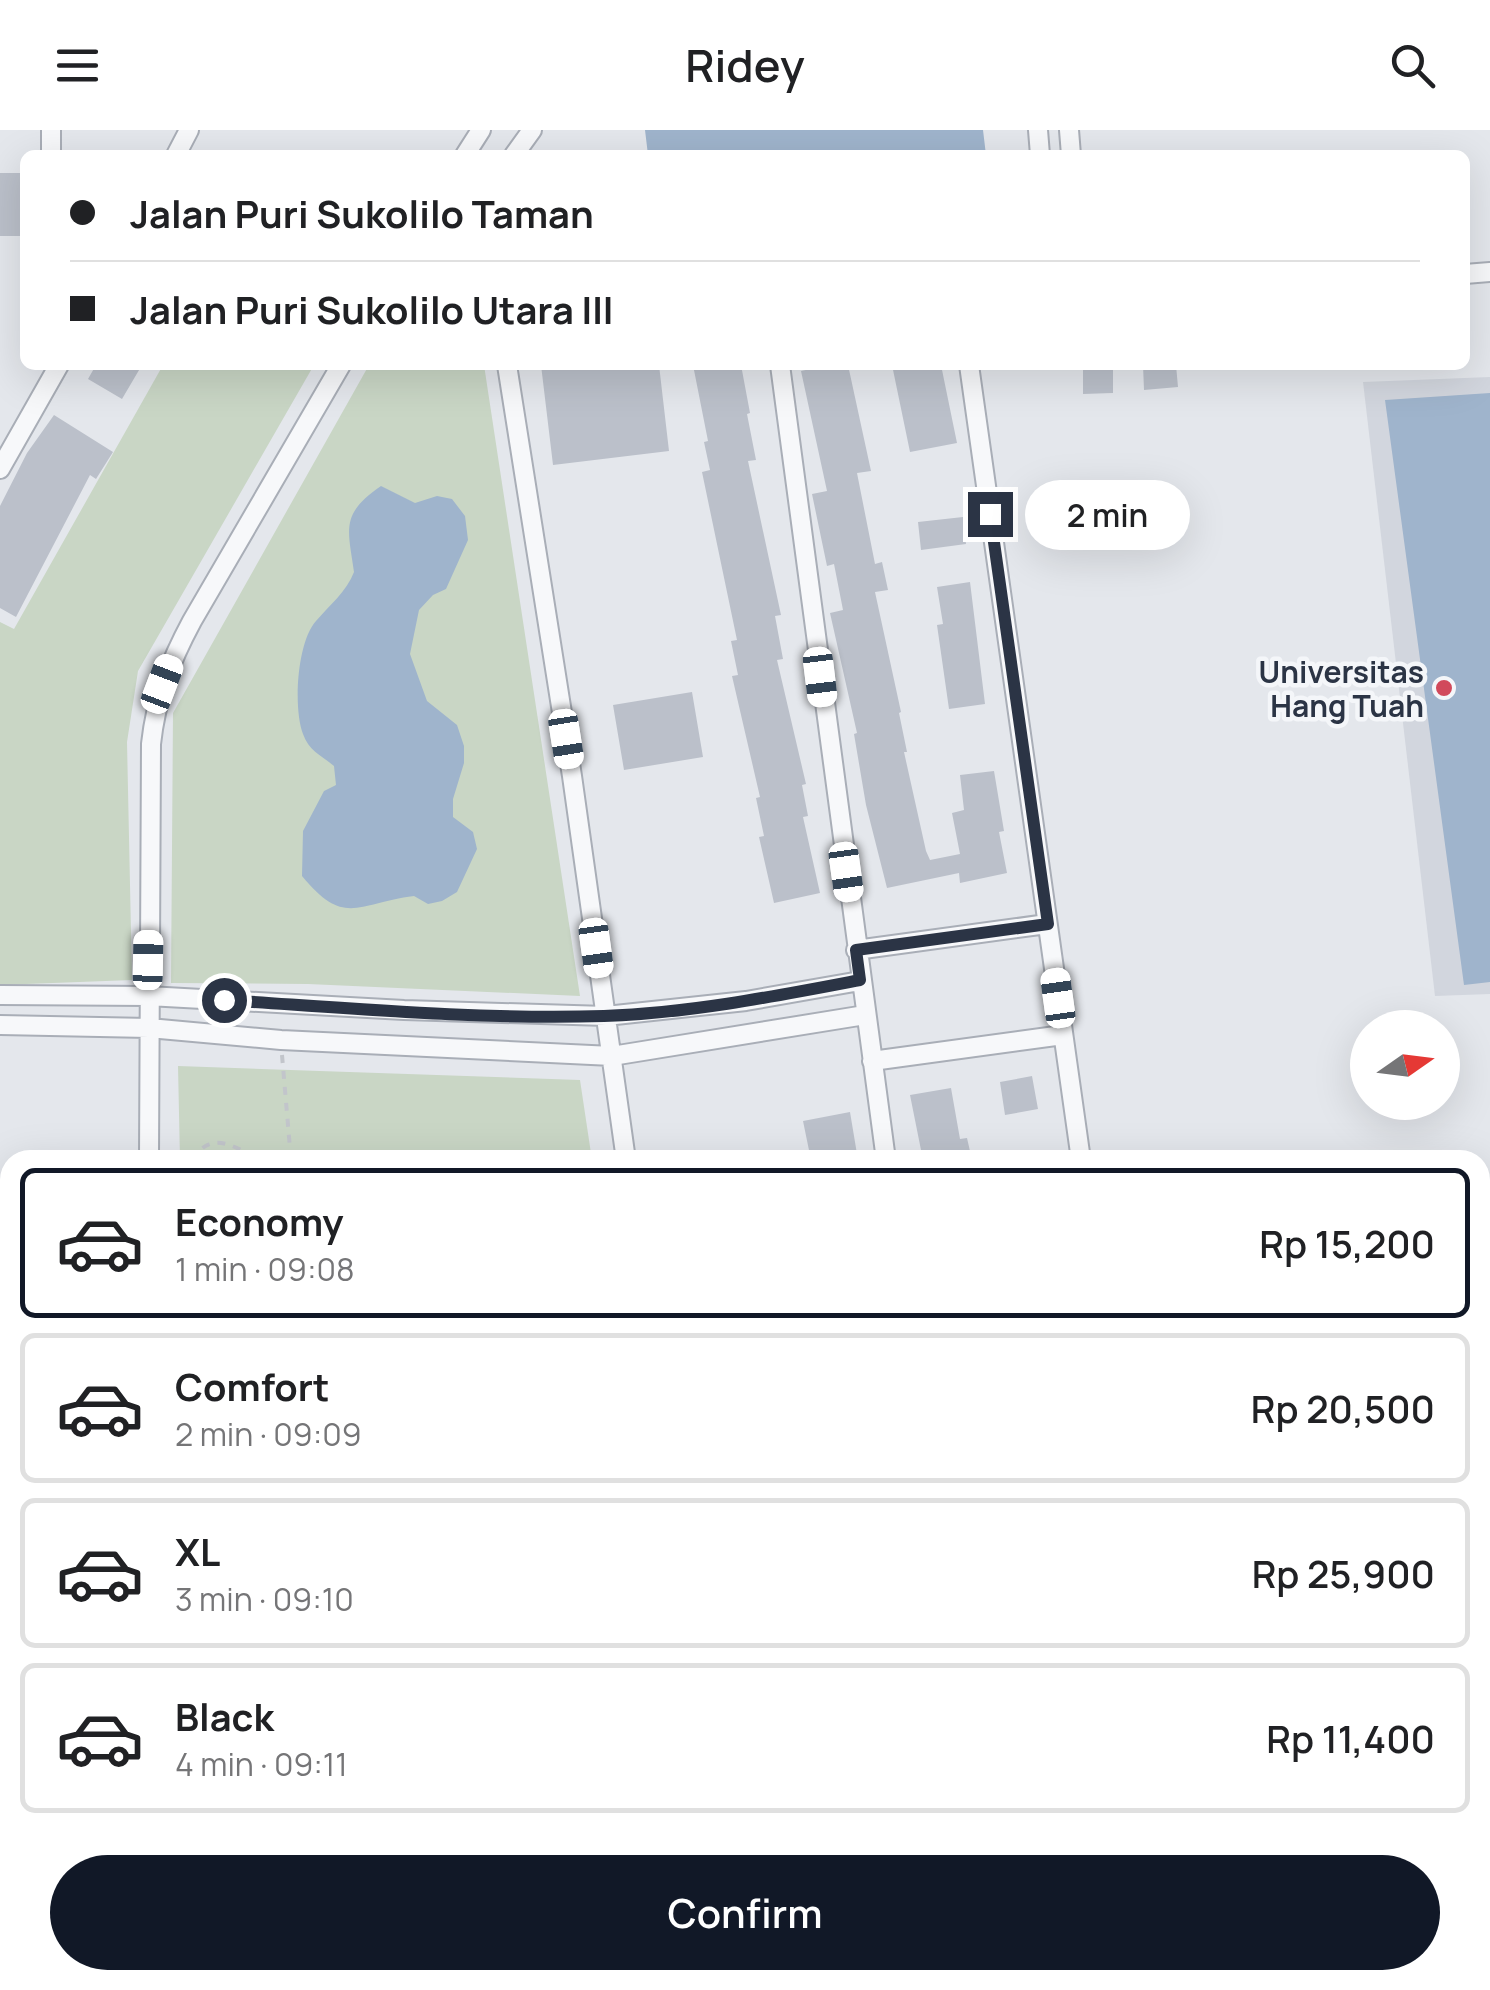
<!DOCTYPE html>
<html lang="en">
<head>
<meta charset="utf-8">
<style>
  body { margin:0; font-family:Manrope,sans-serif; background:#f6f6f6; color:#202124; height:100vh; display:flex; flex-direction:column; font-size:38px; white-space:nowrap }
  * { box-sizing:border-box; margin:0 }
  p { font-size:32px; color:#757577 }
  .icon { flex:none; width:55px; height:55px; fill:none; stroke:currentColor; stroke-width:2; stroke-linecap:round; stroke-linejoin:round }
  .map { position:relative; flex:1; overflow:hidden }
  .panel { position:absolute; left:0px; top:1020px; width:1490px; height:840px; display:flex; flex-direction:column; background:#fff; border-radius:30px 30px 0 0; box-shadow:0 10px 40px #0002 }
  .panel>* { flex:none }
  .guide { position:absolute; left:20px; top:20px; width:1450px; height:220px; border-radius:15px; box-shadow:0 10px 40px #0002; display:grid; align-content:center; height:220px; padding:0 50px; background:#fff }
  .needle { width:65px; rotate:76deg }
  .tools { position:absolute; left:1350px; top:880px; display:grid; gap:20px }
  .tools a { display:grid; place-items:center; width:110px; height:110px; border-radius:50%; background:#fff; box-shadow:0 10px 40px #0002; font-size:50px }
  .end { position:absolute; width:45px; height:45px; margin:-22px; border:12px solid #2b3445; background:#fff; box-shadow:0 0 0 5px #fff }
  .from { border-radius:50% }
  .bubble { position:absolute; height:70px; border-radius:35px; background:#fff; box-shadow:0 10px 40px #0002; font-size:32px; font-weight:600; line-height:70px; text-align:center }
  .car { position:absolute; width:30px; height:60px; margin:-30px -15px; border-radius:12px; box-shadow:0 0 8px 2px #0007; background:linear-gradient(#fff 24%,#345 0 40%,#fff 0 76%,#345 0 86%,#fff 0) }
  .guide b { display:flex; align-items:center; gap:35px; height:95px; font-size:38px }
  .guide b+b { border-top:2px solid #e0e0e0 }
  .guide i { width:25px; height:25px; background:#202124 }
  ul { padding:18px 0 0; list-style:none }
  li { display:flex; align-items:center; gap:30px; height:150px; margin:0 20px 15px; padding:0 30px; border:5px solid #e0e0e0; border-radius:15px }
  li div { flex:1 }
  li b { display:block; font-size:38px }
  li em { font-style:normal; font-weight:600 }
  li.current { border-color:#111827 }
  li>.icon { width:90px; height:90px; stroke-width:1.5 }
  .button { display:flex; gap:20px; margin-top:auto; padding:20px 50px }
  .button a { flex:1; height:115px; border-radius:60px; background:#111827; color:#fff; font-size:40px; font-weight:600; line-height:115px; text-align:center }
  header { display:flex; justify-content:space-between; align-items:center; height:130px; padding:0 50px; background:#fff; font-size:45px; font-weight:600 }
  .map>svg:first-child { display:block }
  .built { fill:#d2d6de }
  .green { fill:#c9d6c5 }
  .water { fill:#9fb4cc }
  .building { fill:#bbc0ca }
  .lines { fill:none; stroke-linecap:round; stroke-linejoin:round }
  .street-casing { stroke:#a9aeb7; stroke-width:22 }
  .path { stroke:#c2c5cb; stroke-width:4; stroke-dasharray:8 8; stroke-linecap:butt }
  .street { stroke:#f7f8fa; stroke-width:18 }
  .route { stroke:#2b3445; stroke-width:12 }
  .poi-dot { fill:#d1495b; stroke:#f4f6f9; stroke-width:4 }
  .labels { text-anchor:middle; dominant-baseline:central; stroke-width:9; stroke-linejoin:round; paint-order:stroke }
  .poi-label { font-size:30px; font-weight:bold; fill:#2b3445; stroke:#f4f6f9; text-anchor:end }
</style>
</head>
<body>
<header><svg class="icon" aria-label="menu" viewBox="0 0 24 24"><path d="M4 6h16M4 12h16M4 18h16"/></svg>Ridey<svg class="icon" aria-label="search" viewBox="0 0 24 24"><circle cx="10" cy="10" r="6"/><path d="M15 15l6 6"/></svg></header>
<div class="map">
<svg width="1490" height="1860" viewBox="0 0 1490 1860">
  <rect width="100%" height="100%" fill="#e4e7ec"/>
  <!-- built -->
  <path class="built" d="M1490,247V864L1435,866L1363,252Z"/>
  <!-- green -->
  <path class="green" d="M163,235H314L138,541L127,612L132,850L0,855V492L14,499Z
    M369,235H484L580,866L308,854L171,853L173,583Z
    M178,936L580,950L592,1030H180Z"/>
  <!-- water -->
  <path class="water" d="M645,0H983L986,25H648Z
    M1490,263V852L1464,855L1385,270Z
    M381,356L415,373L437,366L452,369L465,386L468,410L446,459L433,465L419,480L410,524L427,571L457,595L464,616V633L453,669V687L473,702L477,719L457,762L442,771L428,774L414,766C357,773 345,798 302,746L303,701L324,661L336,655L334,636C322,626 309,621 303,604C293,578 297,512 316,491C328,477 347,461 354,442C348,399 340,384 381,356Z"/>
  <!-- building -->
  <path class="building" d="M0,43H25V106H0Z
    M96,235H142L122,269L88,249Z
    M541,235H659L669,321L553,335Z
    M693,235H741L750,283L747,284L756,330L748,331L781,485L775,486L783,529L777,530L806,654L802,655L808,686L803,687L820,763L774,773L759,707L764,706L756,668L760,667L732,546L738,545L731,511L737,510L702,342L710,340L704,312L708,311Z
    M829,235H848L871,341L857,343L875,434L882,432L888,460L875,462L901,582L899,583L907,622H904L926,721L930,730L960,724L952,683L964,680L960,645L994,641L1004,701L999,702L1007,743L960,753L959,743L887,758L866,675L854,604L857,603L830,483L843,480L834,434L827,436L812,364L827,361L801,241Z
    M892,235H941L957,313L910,322Z
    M1083,235H1113V263L1083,264Z
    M1143,235H1176L1178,257L1144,260Z
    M54,285L113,322L96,349L90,345L16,487L0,478V376L27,323Z
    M963,387L966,414L921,420L918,392Z
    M970,452L985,574L949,579L937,495L943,494L937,457Z
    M692,562L703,627L624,640L613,575Z
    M1032,946L1038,979L1005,985L1000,952Z
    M951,958L960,1009L967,1008L972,1030H923L910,965Z
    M850,982L858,1030H811L803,991Z"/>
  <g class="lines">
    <!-- street casing -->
    <g class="street-casing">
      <path id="street" d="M51,0V25
        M1038,0L1040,25
        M1069,0L1071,25
        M176,25L189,0
        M465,25L481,0
        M514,25L532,0
        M1465,144L1490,142
        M507,235L572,646L626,1030
        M780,235L886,1030
        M969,235L1081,1030
        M0,339L59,235
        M856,820L1047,794
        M0,865L148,866L404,880L606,886L746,871L860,851
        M0,895L149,898L281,910L612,926L865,885
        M872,931L1063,905
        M149,1030L151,614C156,568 170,532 192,491L341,235
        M0,1332H10
        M0,1365H10
        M0,1805L10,1819
        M33,1850L40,1860
        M324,1850L332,1860
        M837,1850L839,1860
        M1002,1850L1003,1860
        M1199,1850L1200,1860
        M490,1860L493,1850
        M777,1860L781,1850"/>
    </g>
    <!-- path -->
    <path class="path" d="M282,925L291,1030
      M192,1030C212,999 234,1017 261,1030
      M415,1860V1850"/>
    <!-- street -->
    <use href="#street" class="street"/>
  </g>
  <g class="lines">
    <!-- route -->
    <path class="route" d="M224,870C348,878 482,890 604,886C690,883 776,866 860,850L856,820L1048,794L990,384"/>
  </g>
  <!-- markers -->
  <circle class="poi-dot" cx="1444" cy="558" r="10"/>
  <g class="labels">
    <!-- poi labels -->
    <g class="poi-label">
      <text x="1424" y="541">Universitas<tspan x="1424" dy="34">Hang Tuah</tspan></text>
    </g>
  </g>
</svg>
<div class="tools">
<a><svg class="needle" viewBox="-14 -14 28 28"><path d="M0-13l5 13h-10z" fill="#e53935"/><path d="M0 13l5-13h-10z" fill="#757577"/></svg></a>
</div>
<i class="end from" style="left:224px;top:870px"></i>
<i class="end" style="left:990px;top:384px"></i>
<div class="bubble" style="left:1025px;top:350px;width:165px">2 min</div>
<i class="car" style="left:820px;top:547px;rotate:173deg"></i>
<i class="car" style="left:162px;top:554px;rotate:21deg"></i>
<i class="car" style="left:566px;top:609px;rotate:171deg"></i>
<i class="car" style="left:846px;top:742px;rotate:172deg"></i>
<i class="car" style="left:596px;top:818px;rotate:172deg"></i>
<i class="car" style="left:148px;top:830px;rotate:1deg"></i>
<i class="car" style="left:1058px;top:868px;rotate:352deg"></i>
<div class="guide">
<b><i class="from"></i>Jalan Puri Sukolilo Taman</b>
<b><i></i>Jalan Puri Sukolilo Utara III</b>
</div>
<section class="panel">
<ul>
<li class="current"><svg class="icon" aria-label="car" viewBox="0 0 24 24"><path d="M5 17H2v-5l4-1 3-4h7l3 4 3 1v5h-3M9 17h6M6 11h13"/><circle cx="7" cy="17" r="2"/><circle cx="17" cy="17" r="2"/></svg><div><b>Economy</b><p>1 min · 09:08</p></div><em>Rp 15,200</em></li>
<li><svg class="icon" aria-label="car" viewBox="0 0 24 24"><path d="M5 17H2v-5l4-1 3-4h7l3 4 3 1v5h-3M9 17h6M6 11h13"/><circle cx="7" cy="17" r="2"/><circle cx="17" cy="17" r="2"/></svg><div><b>Comfort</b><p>2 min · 09:09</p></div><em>Rp 20,500</em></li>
<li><svg class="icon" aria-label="car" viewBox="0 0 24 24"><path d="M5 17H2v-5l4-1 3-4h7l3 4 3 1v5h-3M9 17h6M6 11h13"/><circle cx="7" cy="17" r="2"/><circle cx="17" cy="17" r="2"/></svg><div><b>XL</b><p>3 min · 09:10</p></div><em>Rp 25,900</em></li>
<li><svg class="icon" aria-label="car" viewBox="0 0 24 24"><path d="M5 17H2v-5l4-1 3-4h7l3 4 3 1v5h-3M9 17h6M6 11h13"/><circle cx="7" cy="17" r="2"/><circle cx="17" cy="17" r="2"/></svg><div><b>Black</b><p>4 min · 09:11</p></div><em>Rp 11,400</em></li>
</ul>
<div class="button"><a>Confirm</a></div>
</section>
</div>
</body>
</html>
